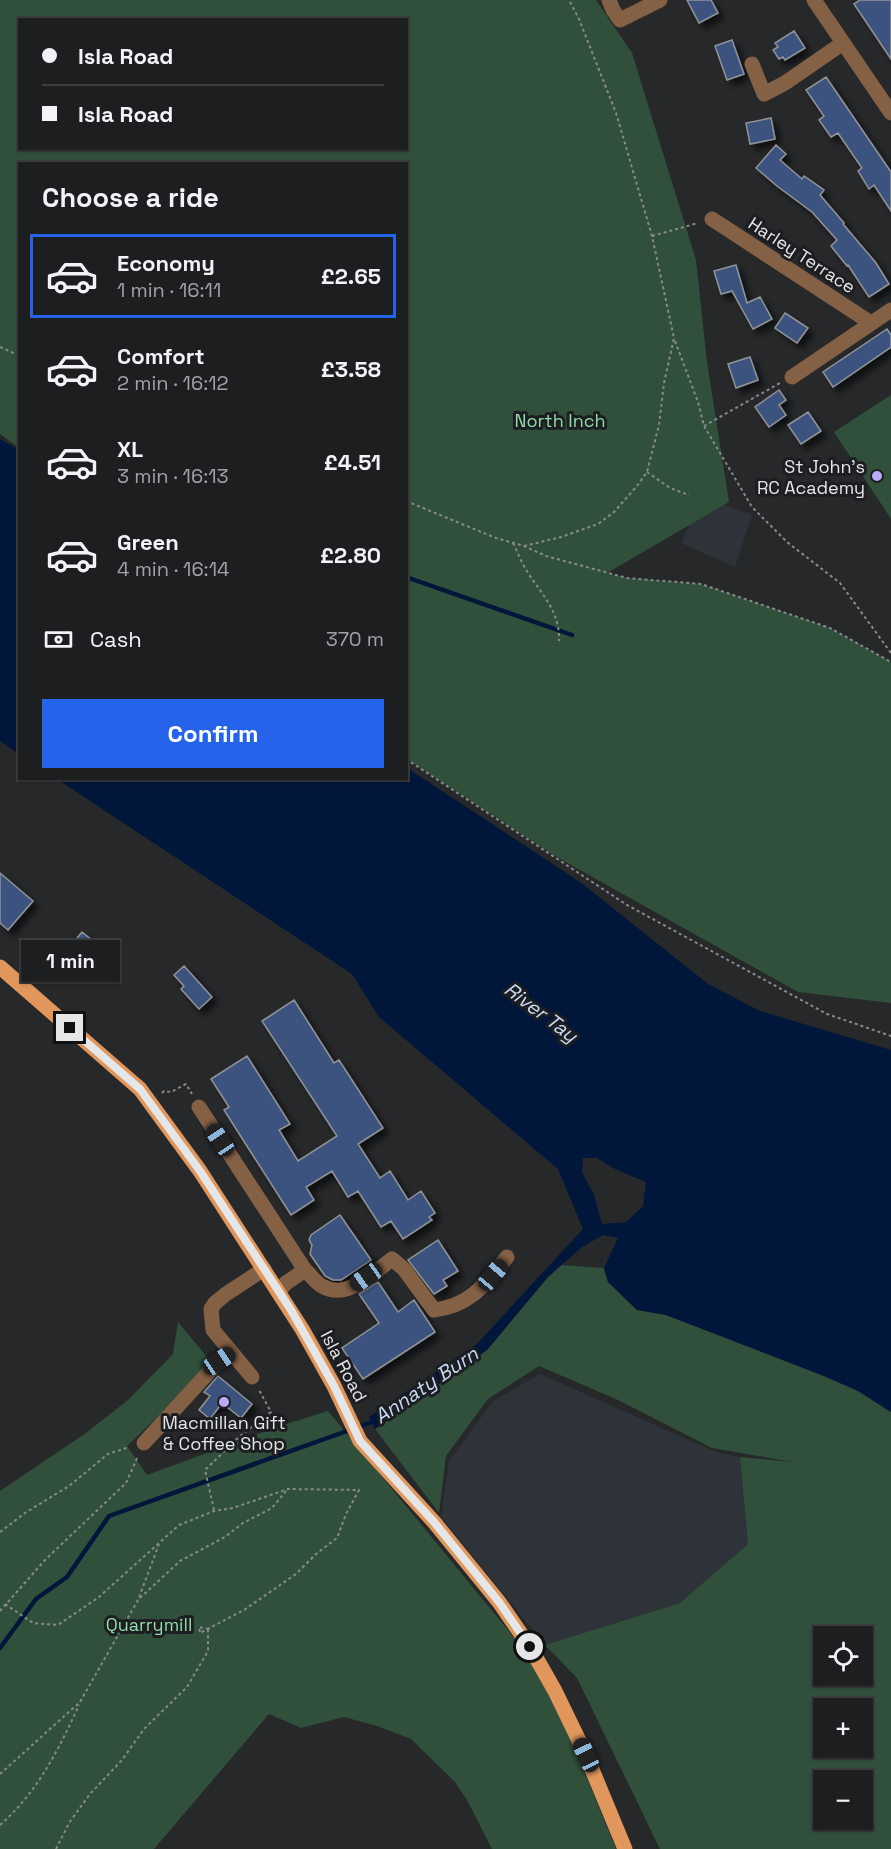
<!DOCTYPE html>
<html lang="en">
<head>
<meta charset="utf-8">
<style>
  body { margin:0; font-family:"Space Grotesk",sans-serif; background:#292b2d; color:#f1f3f6; height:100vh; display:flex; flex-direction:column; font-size:22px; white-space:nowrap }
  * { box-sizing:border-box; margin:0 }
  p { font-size:20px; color:#a0a2a5 }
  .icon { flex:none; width:33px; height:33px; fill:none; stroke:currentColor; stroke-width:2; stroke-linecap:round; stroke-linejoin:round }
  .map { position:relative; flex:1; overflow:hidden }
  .drawer { position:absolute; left:18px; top:162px; width:390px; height:618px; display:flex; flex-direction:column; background:#1c1e20; border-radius:0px; box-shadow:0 2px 4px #0004,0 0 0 2px #3a3c3e }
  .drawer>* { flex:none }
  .hud { position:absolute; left:18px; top:18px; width:390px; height:132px; border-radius:0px; box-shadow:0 2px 4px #0004,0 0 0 2px #3a3c3e; display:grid; align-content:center; height:132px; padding:0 24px; background:#1c1e20 }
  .fabs { position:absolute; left:813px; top:1626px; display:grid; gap:12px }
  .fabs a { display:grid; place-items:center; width:60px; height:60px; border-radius:0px; background:#1c1e20; box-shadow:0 2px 4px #0004,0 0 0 2px #3a3c3e; font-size:30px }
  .end { position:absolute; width:27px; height:27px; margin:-14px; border:8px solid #e5e6e7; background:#111; box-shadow:0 0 0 3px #111 }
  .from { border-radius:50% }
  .bubble { position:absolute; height:42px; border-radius:0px; background:#1c1e20; box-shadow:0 2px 4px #0004,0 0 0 2px #3a3c3e; font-size:20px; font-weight:700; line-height:42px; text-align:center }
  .car { position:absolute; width:18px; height:36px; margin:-18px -9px; border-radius:8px; box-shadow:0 0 4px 2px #0007; background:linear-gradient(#222 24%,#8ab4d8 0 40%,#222 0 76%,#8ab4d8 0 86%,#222 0) }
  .hud b { display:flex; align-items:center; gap:21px; height:57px; font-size:22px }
  .hud b+b { border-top:2px solid #3a3c3e }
  .hud i { width:15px; height:15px; background:#f1f3f6 }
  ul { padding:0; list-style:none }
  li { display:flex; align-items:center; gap:18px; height:84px; margin:0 12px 9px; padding:0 12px; border:3px solid transparent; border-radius:0px }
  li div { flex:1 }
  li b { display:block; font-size:22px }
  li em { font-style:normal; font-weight:700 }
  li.current { border-color:#2563eb }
  li>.icon { width:54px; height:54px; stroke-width:1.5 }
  h2 { padding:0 24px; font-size:27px; line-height:72px }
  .pay { display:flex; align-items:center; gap:15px; height:66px; padding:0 24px; font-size:22px }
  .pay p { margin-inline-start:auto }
  .cta { display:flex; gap:12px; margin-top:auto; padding:12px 24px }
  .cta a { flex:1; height:69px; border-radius:0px; background:#2563eb; color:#fff; font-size:24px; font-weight:700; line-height:69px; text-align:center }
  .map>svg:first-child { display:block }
  .built { fill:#2e333a }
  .green { fill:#31503b; fill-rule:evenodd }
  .water { fill:#00163a; fill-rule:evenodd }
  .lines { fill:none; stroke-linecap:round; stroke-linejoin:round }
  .stream { stroke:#00163a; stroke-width:4.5 }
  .building { fill:#3a537e; stroke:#919396; stroke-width:1.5; filter:url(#shadow) }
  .path { stroke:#88898b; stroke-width:2; stroke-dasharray:3 3; stroke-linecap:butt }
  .minor { stroke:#846045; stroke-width:15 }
  .major { stroke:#e1965c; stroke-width:15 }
  .route { stroke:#e5e6e7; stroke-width:8 }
  .poi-dot { fill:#b9abf7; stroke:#1d1e21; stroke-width:2 }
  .labels { text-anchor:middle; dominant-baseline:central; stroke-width:6; stroke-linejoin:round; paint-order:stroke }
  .street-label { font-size:18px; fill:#e5e6e7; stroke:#1d1e21 }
  .park-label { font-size:18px; fill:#8fdda7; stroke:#1d1e21 }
  .poi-label { font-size:18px; fill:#e5e6e7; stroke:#1d1e21; text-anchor:end }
  .water-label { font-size:20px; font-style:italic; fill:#c8dbf7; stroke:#1d1e21 }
</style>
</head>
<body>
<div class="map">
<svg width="891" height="1849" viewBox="0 0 891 1849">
  <defs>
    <filter id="shadow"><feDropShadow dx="5.5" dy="5.5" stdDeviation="3" flood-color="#0009"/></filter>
  </defs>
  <rect width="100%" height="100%" fill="#26282a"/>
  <!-- built -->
  <path class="built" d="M701,496L752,515L735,567L681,543Z
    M540,1374L716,1452L740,1457L748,1544L680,1603L545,1645L441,1517L449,1461L493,1401Z"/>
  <!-- green -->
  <path class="green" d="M0,0H596L632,53L696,260L707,362L729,502L607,573L627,578L701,584L830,628L891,662V1003L798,992L555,856L407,759L406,164H20L19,448L0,434ZM20,20H406V148H20Z
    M891,395V519L834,432Z
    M561,1265L604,1268L608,1282L637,1310L666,1315L824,1376L858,1391L891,1412V1849H660L577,1678L545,1645L680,1603L748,1544L740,1457L793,1462L712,1448L618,1400L539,1366L488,1399L446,1456L439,1513L375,1429L487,1350L548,1277ZM824,1636H862V1676H824ZM824,1708H862V1748H824ZM824,1780H862V1820H824Z
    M178,1322L213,1364L127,1446L147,1475L280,1426L328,1411L544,1674L616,1849H492L467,1800L455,1782L411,1739L377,1726L344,1717L301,1728L269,1714L154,1849H0V1491L86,1433L128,1400L173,1354Z"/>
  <!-- water -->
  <path class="water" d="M0,439L19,450V754L0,741Z
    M407,768L580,882L708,984L760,1011L891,1050V1412L858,1391L824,1376L666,1315L637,1310L608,1282L604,1268L618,1238L603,1235L582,1247L548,1277L487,1350L375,1429L369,1417L477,1344L583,1229L558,1169L379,1017L352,974L57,779L406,778ZM583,1158H597L615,1169L646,1182L643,1206L626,1222L602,1224L594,1195L582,1172Z"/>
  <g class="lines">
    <!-- stream -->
    <path class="stream" d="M406,577L572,635
      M0,1648L36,1599L67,1577L109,1516L375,1421"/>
  </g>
  <!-- building -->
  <path class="building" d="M687,0H711L718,13L699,23Z
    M860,0H891V59L854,4Z
    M794,31L805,48L785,60L783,57L779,59L773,50L778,47L775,43Z
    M732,40L744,74L727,80L715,46Z
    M826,77L891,172V211L874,185L869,189L858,171L862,168L838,133L831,137L819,120L824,116L806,90Z
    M771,118L775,139L750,144L746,123Z
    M776,145L786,154L780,160L802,179L804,176L824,190L820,195L844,223L843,224L876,263L889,284L869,297L848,265L847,266L831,246L837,240L812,212L777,186L756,168Z
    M736,265L747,303L760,297L772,319L753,329L732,291L721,294L714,271Z
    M785,313L808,328L797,343L775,328Z
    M887,329L891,335V347L833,387L823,372Z
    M750,357L758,380L736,388L728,364Z
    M779,390L786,400L779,405L786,415L769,427L755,407Z
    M808,412L821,431L801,444L788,425Z
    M0,873L33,901L8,930L0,923Z
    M82,932L98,945L79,967L64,954Z
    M184,966L212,997L199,1009L181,989L184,986L174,975Z
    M294,1000L334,1063L339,1060L383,1128L358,1144L380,1178L390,1171L408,1200L421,1191L435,1213L429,1217L432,1220L403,1239L391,1221L381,1227L358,1191L348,1197L332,1171L306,1187L314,1200L291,1215L224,1110L229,1107L211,1079L247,1056L290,1124L279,1130L298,1161L337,1136L262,1021Z
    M340,1215L371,1260L341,1280H333L325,1276L310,1254L312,1245L309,1240L311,1235Z
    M438,1240L458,1271L443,1280L447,1286L434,1294L408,1260Z
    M378,1282L398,1312L414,1300L435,1332L363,1379L342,1348L379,1323L359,1294Z
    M218,1376L252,1404L241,1418L222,1403L210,1419L199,1410L210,1396L204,1392Z"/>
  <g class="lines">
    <!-- path -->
    <path class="path" d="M652,236L698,223
      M675,341L698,402L704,426L752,507L787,542L840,583L891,653
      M0,347L20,356
      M704,426L780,383
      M647,472L670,488L689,495
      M406,501L496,538L524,546L546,556L627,578L701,584L830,628L891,662
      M513,543C518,553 522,564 528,573C543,596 560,612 559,641
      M524,546L561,537L598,524L614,512L637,486L647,472L659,425L664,383L674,338L652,236L616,113L579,19L569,0
      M406,558L408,562L406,570
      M406,759L627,905L827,1014L891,1036
      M162,1093L164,1091L171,1092L186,1084L192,1094
      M214,1510L205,1470L239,1437L271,1412L259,1390
      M0,1532L25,1513L69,1486L108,1454L129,1447
      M140,1598L180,1561L225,1537L243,1523L272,1508L286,1491
      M5,1604L33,1623L58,1625L99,1597L179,1525L214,1511L233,1508L288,1489L359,1490L346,1514L337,1538L316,1554L296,1574L273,1590L244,1610L200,1633L199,1627L208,1629
      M0,1611L45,1560L126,1483L138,1456
      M0,1774L80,1702L138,1600L159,1544
      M0,1825C37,1793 59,1749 79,1705
      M56,1849L69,1823L90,1794L122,1760L144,1729L187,1687L208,1651V1629"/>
    <!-- minor -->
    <path class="minor" d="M609,0L613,10L620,20L660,0
      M814,0L891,113
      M752,64L764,94L785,83L843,43
      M712,219L871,323
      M792,377L891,310
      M199,1107L305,1270L286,1283L279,1291
      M305,1270C311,1275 316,1283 322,1286C347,1301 373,1273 392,1259L404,1269L434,1310C471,1306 486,1283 507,1257
      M252,1377L213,1330L211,1309L215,1303L226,1294L264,1269
      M144,1443L219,1361L231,1352"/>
    <!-- major -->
    <path class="major" d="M0,967L140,1089L200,1171L302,1329L334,1386L360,1441L434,1522L499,1602L530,1647L555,1691L586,1755L625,1849"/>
  </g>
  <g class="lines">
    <!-- route -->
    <path class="route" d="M70,1028L140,1089L200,1171L291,1310L334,1386L360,1441L434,1522L499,1602L530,1647"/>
  </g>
  <!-- markers -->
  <g class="poi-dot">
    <circle cx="877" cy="476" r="6"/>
    <circle cx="224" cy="1402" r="6"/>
  </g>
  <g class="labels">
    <!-- street labels -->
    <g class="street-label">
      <text transform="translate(802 255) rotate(33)">Harley Terrace</text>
      <text transform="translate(344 1366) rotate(62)">Isla Road</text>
    </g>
    <!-- park labels -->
    <g class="park-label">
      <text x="560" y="420">North Inch</text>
      <text x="149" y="1624">Quarrymill</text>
    </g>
    <!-- poi labels -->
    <g class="poi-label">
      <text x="865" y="466">St John's<tspan x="865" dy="21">RC Academy</tspan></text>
      <text x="224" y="1422" text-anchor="middle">Macmillan Gift<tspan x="224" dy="21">&amp; Coffee Shop</tspan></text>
    </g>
    <!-- water labels -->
    <g class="water-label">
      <text transform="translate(541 1012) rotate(37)">River Tay</text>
      <text transform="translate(426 1385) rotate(-34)">Annaty Burn</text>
    </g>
  </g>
</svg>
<div class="fabs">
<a><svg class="icon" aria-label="locate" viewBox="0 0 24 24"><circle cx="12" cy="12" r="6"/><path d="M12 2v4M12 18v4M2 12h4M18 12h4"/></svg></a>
<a>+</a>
<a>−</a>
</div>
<i class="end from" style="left:530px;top:1647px"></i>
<i class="end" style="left:70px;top:1028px"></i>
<div class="bubble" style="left:21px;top:940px;width:99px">1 min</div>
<i class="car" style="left:220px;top:1140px;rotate:326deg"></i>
<i class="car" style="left:493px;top:1275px;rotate:40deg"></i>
<i class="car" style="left:366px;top:1277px;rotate:235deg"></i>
<i class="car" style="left:219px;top:1361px;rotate:56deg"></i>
<i class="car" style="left:586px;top:1755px;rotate:335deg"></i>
<div class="hud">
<b><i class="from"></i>Isla Road</b>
<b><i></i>Isla Road</b>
</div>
<section class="drawer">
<h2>Choose a ride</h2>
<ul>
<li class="current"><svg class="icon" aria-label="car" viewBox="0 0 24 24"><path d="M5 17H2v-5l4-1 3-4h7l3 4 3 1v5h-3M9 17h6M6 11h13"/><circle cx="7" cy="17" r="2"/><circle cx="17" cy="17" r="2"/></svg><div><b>Economy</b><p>1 min · 16:11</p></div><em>£2.65</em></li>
<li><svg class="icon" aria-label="car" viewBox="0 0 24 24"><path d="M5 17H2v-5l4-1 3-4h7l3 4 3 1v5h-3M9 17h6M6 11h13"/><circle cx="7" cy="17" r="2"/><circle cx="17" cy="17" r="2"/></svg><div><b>Comfort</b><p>2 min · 16:12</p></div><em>£3.58</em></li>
<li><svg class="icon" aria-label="car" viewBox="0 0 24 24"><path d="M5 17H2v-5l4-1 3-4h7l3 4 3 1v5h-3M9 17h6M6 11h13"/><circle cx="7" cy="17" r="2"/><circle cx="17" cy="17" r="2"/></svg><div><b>XL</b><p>3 min · 16:13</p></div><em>£4.51</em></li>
<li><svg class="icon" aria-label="car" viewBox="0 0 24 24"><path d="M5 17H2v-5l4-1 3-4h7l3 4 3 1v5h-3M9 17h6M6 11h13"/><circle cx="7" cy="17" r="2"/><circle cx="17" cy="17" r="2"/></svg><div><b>Green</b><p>4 min · 16:14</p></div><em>£2.80</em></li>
</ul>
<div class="pay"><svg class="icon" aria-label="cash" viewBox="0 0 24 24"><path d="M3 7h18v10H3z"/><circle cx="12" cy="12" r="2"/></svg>Cash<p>370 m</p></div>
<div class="cta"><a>Confirm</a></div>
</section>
</div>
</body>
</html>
